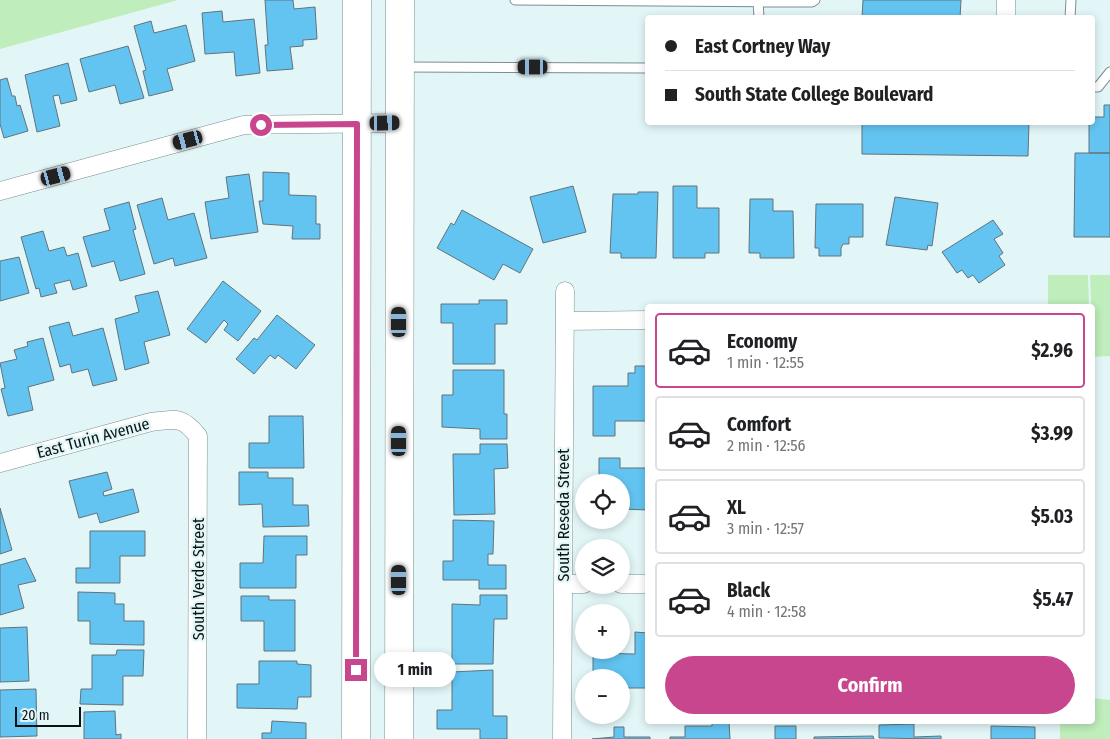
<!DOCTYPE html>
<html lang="en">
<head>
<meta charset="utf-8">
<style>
  body { margin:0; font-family:"Fira Sans Condensed",sans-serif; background:#f2f2f2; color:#202124; height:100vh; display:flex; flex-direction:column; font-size:19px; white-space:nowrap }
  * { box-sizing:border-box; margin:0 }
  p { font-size:16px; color:#757577 }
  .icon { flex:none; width:28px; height:28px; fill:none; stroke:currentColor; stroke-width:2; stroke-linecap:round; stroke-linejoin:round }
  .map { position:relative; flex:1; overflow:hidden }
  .panel { position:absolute; left:645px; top:304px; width:450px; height:420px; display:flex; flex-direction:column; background:#fff; border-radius:5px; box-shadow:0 2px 8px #0003 }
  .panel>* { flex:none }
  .banner { position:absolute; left:645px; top:15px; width:450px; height:110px; border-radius:5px; box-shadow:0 2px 8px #0003; display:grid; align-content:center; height:110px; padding:0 20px; background:#fff }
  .controls { position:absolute; left:575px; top:474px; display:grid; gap:10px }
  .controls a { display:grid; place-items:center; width:55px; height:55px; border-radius:50%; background:#fff; box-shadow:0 2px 8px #0003; font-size:25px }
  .scale { position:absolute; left:15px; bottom:12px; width:66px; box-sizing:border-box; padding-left:5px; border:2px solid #0b1213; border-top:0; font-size:14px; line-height:18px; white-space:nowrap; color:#0b1213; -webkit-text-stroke:4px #e2f6f8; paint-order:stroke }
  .end { position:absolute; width:22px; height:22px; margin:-11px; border:6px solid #c8468e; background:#fff; box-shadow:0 0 0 2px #fff }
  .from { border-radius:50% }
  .bubble { position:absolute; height:35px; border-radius:18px; background:#fff; box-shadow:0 2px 8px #0003; font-size:16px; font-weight:700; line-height:35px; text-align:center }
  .car { position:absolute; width:15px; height:30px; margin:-15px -8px; border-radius:6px; box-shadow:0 0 4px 1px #0007; background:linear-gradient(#222 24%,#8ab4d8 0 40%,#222 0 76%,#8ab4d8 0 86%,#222 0) }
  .banner b { display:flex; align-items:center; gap:18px; height:48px; font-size:19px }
  .banner b+b { border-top:1px solid #e0e0e0 }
  .banner i { width:12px; height:12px; background:#202124 }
  ul { padding:9px 0 0; list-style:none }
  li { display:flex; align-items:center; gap:15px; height:75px; margin:0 10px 8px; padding:0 10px; border:2px solid #e0e0e0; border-radius:5px }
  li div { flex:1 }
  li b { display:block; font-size:19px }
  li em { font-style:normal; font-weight:700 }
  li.on { border-color:#c8468e }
  li>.icon { width:45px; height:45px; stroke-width:1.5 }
  .action { display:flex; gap:10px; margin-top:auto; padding:10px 20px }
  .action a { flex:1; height:58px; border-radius:30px; background:#c8468e; color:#fff; font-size:20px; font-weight:700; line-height:58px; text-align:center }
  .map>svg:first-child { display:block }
  .green { fill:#bfedbb }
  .building { fill:#63c4f2; stroke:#63727a }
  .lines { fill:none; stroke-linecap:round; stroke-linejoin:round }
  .service-casing { stroke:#7b8e8f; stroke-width:11 }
  .minor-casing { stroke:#7b8e8f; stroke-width:19 }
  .primary-casing { stroke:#7b8e8f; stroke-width:29 }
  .service { stroke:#fff; stroke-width:9 }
  .minor { stroke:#fff; stroke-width:18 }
  .primary { stroke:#fff; stroke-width:28 }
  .route { stroke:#c8468e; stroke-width:6 }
  .labels { text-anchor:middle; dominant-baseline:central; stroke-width:4.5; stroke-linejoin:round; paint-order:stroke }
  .street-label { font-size:16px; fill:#0b1213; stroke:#e2f6f8 }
</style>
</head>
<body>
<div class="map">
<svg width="1110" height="739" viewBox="0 0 1110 739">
  <rect width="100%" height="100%" fill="#e2f6f8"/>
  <!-- green -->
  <path class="green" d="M0,0H178L0,49Z
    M1048,275H1088L1089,306H1048Z
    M1090,275H1110V356L1093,357Z
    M1093,698L1110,700V739H1060V721H1092Z"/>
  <!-- building -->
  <path class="building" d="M265,0H293L294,9L315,7L317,39L303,40V46L290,47L293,69L267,71L265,45H268Z
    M863,0H961L960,18H862Z
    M222,11L223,22L254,19L260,73L236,76L234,52L205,54L202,13Z
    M151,21L154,33L186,25L195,61L167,69L173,90L149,96L143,71L146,70L134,26Z
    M128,46L144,98L120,104L115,85L89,92L80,59Z
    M68,63L77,100L61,104L59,95L53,96L60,126L37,132L25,75Z
    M7,78L12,96H15L17,106L20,105L28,131L4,138L0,124V80Z
    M1104,105H1110V153H1089V122H1092V117H1104Z
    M862,122H1029L1028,156L862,154Z
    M1075,153H1110V237H1074Z
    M263,172L289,173V195L316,196V224H320V239H292L293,226L263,224L259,201H263Z
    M249,174L258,232L211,239L205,202L229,198L226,177Z
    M573,186L586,232L543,243L530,197Z
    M673,186H697V208H719V253H705V258H673Z
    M638,192H658L656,258H621V253H610L613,194H638Z
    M895,197L938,203L932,246L928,245L927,250L886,245Z
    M162,198L168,220L194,213L207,258L175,266L173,258L154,264L137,205Z
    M750,199H773V211H793L794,258H760V253H749Z
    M129,202L136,229L133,230L145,274L120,281L114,261L92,267L83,237L110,230L104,209Z
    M816,204H863V237H849V244H843L841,248V256H819V248H815Z
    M462,210L533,249L520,273L503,264L494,280L437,248L451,223L454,225Z
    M993,220L1003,234L994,239L1003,253L999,256L1005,265L979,283L973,275L968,278L962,270L957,273L942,252Z
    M43,231L49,251L64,247L67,256L78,253L87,286L73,290L70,280L54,284L57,293L41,297L39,288L36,289L21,237Z
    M19,257L29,293L0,301V261Z
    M223,281L261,311L238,341L224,330L228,324L224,320L206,343L187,329Z
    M158,291L170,335L144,342L149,363L125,370L115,319L139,312L135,296Z
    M479,300H507V324H495V364H453V323H441V304H479Z
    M979,305H1026V306H979Z
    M277,315L315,345L296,369L278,355L275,359L270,355L254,374L236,359L254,338L257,340Z
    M69,322L73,336L103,328L117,380L93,386L88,369L72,373L70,364L60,367L49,327Z
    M43,338L54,380L28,387L33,410L8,416L1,389L5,388L0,363L17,359L14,350L28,346L27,342Z
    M635,366H648V421H615V436H593V386H628V373H635Z
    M453,370H504V414H507V439H480V429L442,427V395H453Z
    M269,416H303L304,468H249V443H269Z
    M480,444H507L508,468L494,469L495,514L454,515L453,454H480Z
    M599,458H620V468H648V510L621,509V482H599Z
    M107,472L112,489L103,492L104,496L133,489L139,512L100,523L97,513L79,518L69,481Z
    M239,472H268V478H293V505H308L309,526L263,527L262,504L239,505Z
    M0,508L12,550L0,554Z
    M453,520L494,521L493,554H488V565H506V589H479V580H443V561H453Z
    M592,520H617V523H592Z
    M90,531H145V556H120V583H76V568H90Z
    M264,536H307V555H296V588H240V563H263Z
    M25,558L36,581L18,585L24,608L0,615V565Z
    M78,592L115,593V604H124V621H144V645L90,644V621H78Z
    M480,595H507V619H494L493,664H452V604L480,605Z
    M241,596H269V600H295V651H264V621H241Z
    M27,627L29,681L0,682V628Z
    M635,632L648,633V688H621V678H593V653L635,654Z
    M117,650H144L143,676H123V705L80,704L81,689H92V655H116Z
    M259,661H297V664L311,665V697H298L297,709L237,708V684H259Z
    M493,670V716H507V739H480V729H437V710H452V672Z
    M36,689L37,736L0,737V690Z
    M115,711L116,735L121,734V739H84V712Z
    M272,721L306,723V739H262V733H271Z
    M712,721H729L730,739H670V737H685V726H712Z
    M914,724V737L941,736V739L879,738V725Z
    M775,726H796V739H775Z
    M991,726L1035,727V739H991Z
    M614,727H624V737H650V739H592L614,737Z
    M873,736L874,739H814V737Z"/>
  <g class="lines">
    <!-- service casing -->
    <g class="service-casing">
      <path id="service" d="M515,0L812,2L815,0
        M758,0L759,18
        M1070,18L1071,0
        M403,67L648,68
        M1092,87H1098L1110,72"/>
    </g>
    <!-- minor casing -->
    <g class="minor-casing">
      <path id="minor" d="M1006,0V18
        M0,191L244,125L399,123
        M565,321L648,320
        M0,463L151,422C176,419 182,416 198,436L197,739
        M563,584H584
        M621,584H648
        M562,739L565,291"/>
    </g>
    <!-- primary casing -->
    <g class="primary-casing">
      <path id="primary" d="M356,739L357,0
        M399,739L400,0"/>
    </g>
    <!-- service -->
    <use href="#service" class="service"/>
    <!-- minor -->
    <use href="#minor" class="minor"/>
    <!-- primary -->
    <use href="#primary" class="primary"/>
  </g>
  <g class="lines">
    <!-- route -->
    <path class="route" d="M261,125L357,124L356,670"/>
  </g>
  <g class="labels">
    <!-- street labels -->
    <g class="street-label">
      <text transform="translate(93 438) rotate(-15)">East Turin Avenue</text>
      <text transform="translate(563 515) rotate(-90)">South Reseda Street</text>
      <text transform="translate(198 579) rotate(-90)">South Verde Street</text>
    </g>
  </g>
</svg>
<div class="controls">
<a><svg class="icon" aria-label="locate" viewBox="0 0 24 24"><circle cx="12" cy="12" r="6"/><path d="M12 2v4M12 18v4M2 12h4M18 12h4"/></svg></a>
<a><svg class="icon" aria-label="layers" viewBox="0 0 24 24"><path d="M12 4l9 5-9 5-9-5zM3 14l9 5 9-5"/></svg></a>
<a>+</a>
<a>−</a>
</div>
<div class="scale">20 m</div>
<i class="end from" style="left:261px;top:125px"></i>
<i class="end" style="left:356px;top:670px"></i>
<div class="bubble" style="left:374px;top:652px;width:82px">1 min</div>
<i class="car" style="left:533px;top:67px;rotate:270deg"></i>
<i class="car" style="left:385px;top:123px;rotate:89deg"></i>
<i class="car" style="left:188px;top:140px;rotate:255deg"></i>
<i class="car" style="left:56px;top:176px;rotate:75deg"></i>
<i class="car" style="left:399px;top:322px;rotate:0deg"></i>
<i class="car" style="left:399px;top:441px;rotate:0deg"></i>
<i class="car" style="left:399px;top:580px;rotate:0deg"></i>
<div class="banner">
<b><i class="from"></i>East Cortney Way</b>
<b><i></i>South State College Boulevard</b>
</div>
<section class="panel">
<ul>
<li class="on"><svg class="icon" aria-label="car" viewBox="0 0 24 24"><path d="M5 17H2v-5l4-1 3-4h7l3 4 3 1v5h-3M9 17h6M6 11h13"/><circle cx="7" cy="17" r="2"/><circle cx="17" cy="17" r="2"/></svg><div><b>Economy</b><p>1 min · 12:55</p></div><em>$2.96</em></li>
<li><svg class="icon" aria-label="car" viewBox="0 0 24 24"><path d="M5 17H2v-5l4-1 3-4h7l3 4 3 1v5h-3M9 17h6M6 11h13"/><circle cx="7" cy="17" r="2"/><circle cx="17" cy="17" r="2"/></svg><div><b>Comfort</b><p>2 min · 12:56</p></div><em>$3.99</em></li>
<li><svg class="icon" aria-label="car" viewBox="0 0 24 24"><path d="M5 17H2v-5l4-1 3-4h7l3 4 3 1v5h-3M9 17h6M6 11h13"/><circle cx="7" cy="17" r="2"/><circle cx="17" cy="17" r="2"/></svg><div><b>XL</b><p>3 min · 12:57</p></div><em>$5.03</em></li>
<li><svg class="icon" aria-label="car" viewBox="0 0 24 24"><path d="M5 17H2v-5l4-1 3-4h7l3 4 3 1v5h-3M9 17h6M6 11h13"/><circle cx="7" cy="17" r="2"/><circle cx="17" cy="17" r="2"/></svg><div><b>Black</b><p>4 min · 12:58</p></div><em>$5.47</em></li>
</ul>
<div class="action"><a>Confirm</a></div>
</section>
</div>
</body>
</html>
